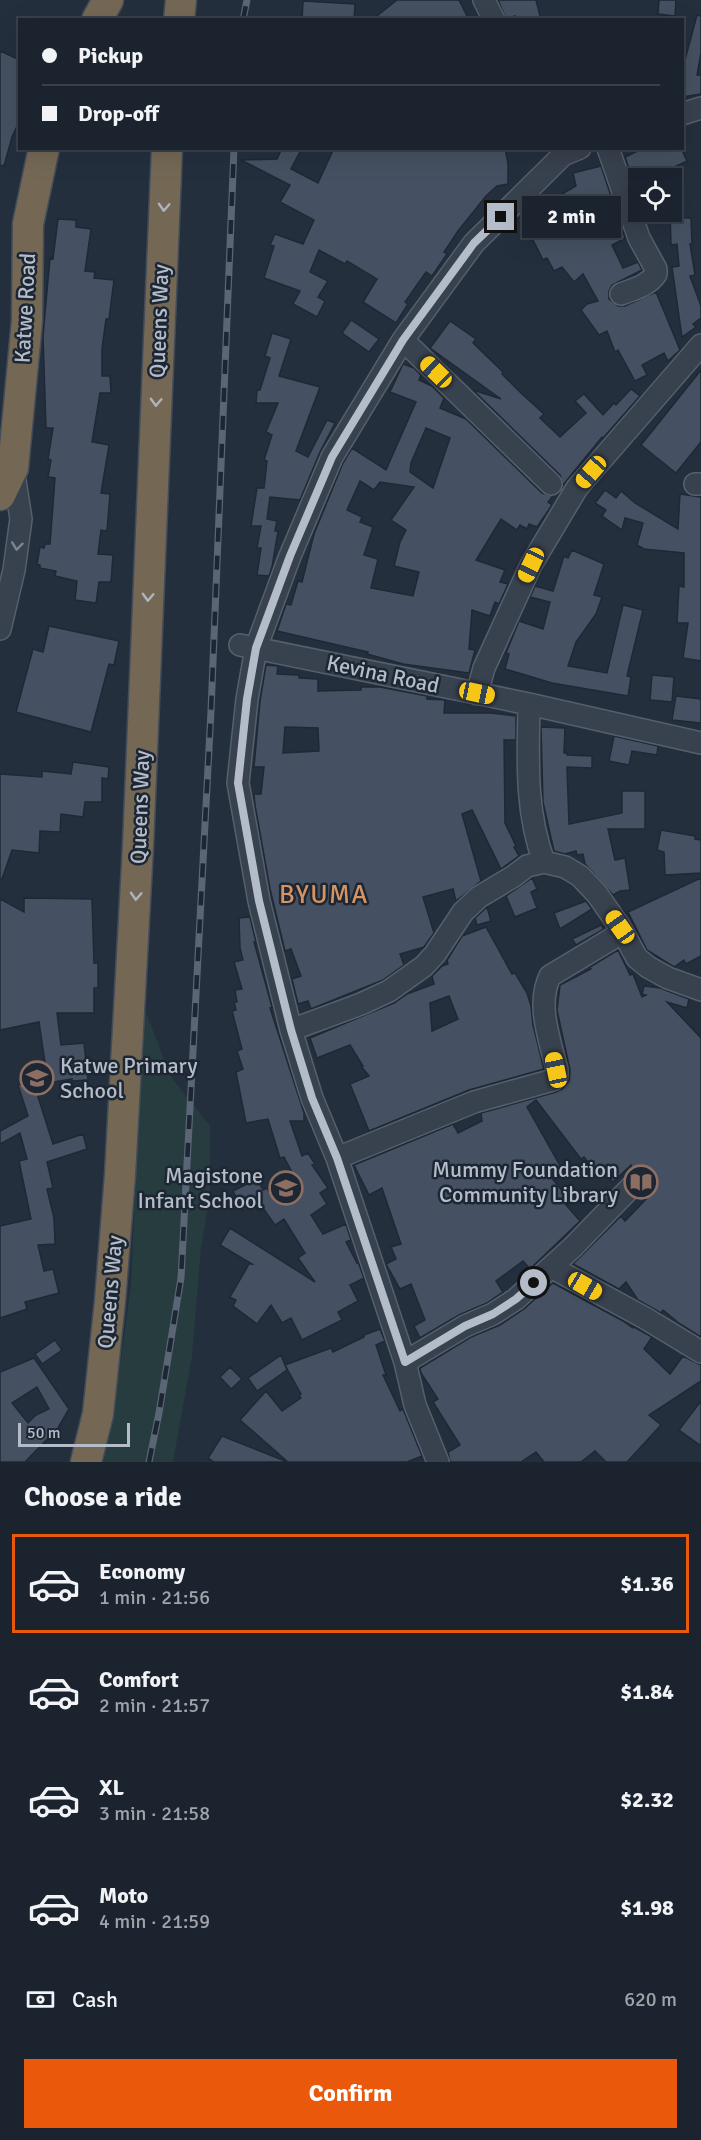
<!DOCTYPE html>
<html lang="en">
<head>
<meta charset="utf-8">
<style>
  body { margin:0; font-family:Signika,sans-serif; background:#282f3a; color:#f1f3f6; height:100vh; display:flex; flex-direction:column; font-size:22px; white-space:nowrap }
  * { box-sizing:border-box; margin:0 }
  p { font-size:20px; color:#a0a4aa }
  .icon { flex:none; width:33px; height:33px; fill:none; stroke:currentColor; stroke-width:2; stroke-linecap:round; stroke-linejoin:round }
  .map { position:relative; height:1462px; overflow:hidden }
  .side { display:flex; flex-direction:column; background:#1b232e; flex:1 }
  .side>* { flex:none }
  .guide { position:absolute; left:18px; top:18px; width:666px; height:132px; border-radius:0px; box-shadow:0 6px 24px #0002,0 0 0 2px #39404a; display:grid; align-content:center; height:132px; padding:0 24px; background:#1b232e }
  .buttons { position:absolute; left:628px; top:168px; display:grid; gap:12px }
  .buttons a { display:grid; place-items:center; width:54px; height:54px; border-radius:0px; background:#1b232e; box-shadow:0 6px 24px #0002,0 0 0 2px #39404a; font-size:30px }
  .scale { position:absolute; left:18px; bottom:15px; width:112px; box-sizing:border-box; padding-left:6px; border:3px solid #b4bcc9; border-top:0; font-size:16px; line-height:21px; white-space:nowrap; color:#b4bcc9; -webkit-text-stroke:4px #1d2633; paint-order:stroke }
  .end { position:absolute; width:27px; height:27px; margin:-14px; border:8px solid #b4bcc9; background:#111; box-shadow:0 0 0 3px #111 }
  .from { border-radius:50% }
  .bubble { position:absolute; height:42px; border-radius:0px; background:#1b232e; box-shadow:0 6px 24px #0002,0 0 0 2px #39404a; font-size:20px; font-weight:700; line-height:42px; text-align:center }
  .car { position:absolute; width:18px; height:36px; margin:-18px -9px; border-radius:8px; box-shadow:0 0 4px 2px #0007; background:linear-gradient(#f5c518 24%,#345 0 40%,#f5c518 0 76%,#345 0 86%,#f5c518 0) }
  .guide b { display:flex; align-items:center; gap:21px; height:57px; font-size:22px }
  .guide b+b { border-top:2px solid #39404a }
  .guide i { width:15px; height:15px; background:#f1f3f6 }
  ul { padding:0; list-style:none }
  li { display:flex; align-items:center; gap:18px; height:99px; margin:0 12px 9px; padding:0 12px; border:3px solid transparent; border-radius:0px }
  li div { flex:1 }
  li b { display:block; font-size:22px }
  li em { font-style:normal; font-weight:700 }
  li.current { border-color:#ea580c }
  li>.icon { width:54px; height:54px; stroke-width:1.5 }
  h2 { padding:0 24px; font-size:27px; line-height:72px }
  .pay { display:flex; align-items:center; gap:15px; height:66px; padding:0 24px; font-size:22px }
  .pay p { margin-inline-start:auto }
  .cta { display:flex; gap:12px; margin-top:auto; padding:12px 24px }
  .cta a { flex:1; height:69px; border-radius:0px; background:#ea580c; color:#fff; font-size:24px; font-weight:700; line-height:69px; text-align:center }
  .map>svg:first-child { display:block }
  .green { fill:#263c3f }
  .building { fill:#455162; stroke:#1f2835; stroke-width:1.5; fill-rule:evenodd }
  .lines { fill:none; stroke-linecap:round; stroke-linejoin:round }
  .minor-casing { stroke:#565f6c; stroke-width:24 }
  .highway-casing { stroke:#434c59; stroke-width:33 }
  .minor { stroke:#38414e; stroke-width:21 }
  .highway { stroke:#746855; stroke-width:30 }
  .rail-casing { stroke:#5a6575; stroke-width:7 }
  .rail { stroke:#1d2633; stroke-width:4.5; stroke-dasharray:14; stroke-linecap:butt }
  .oneway { stroke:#aeb4bd }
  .oneway2 { stroke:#7c8592 }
  .route { stroke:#b4bcc9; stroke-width:8 }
  .labels { text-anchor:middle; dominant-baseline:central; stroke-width:5; stroke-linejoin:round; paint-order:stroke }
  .street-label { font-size:22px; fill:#b4bcc9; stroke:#1d2633 }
  .poi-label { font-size:22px; fill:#b4bcc9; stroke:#1d2633; text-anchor:end }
  .quarter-label { font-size:26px; letter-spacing:1.5px; fill:#d59563; stroke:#1d2633 }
</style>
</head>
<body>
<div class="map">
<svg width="701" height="1462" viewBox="0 0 701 1462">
  <rect width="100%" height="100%" fill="#242f3e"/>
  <!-- green -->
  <path class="green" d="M140,997L171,1077L210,1126V1194L201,1248L192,1356L173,1462H99L121,1360L131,1286L140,1081Z"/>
  <!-- building -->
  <path class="building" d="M397,0H459L469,20H372Z
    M498,0H536L541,20H516L515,16L506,19Z
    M659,0H676L675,16L658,14Z
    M303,1L355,4L354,20H302Z
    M697,15L701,16V53L697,75H701V94L682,97V71Z
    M0,51L20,60V120L12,137L4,166L0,165Z
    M282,148H302L291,169L318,183L334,148H505L508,163V184L497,186L486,196L458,231L444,252L447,254L432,276L426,272L405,302L408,304L396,323L363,302L377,279L347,261L345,264L319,250L310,272L328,281L318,297L325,301L317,317L293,304L300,291L264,278L274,246L270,245L275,234L303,244L314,220L280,202L290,185L241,160L277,159Z
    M644,148H681L687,161L670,169L674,178H639V199L625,157Z
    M601,166L625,238L612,245L623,268L638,262L642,270L612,285L609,291V299L618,306H625L656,292L680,350L668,361L664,353L642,365L647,375L635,381L618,350L615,352L607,331L599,335L581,310L587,304L598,301L583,274L574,282L562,267L554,271L547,258L543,260L533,240L531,241L518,220L576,186L573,173Z
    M672,195H678L681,218H691L692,244H690L695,275L690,276L701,306V318L693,324L696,327L682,337L672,267L679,266L677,244L671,245L670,212H672Z
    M58,219L76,220V227L91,229L85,271L95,272L94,278L114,280L109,319H106L102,349V376H110L111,393H100L92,442L109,445L101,493L110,494L107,531L101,530L98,554L113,555L111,582H99L96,603L75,600L77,581L55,576L56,571L40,568V565L37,564L40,547L44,548L45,544H50L55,478L48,477L51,460L48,459L53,428H46L43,336L50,258L53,259Z
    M351,320L379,339L369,352L342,333Z
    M450,321L476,339L473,343L503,372L502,374L521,393L544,414L540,418L560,437L586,413L575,401L584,394L603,415L614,403L616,405L631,389L640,396L603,438L602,437L563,485L560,475L473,390L501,399L430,348Z
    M272,333L291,339L279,376L320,387L296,451L308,457L327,420L335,423L320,452L300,500L270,497L267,519L277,521L275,531H278L272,567L269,576L257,575L261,548H257L261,526H251L257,488H264L267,461L264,460L272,435L266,432L278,403H256L257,390H260L270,358L265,356Z
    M403,364L414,368L421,375L419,380L432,386L444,398L440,408L466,419L542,493L553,496L548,502L552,505L537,527L529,524L527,529L520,525L517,530L501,519L476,560L505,570L500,582L508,584L499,604L495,602L490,616L472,610L469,649L475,650L469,673L403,664L367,654L368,652L277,631L286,604L291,605L298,581L302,582L314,534L343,463L352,448L386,470L416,402L390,392ZM426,428L450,438L433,488L410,472L411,463ZM360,481L374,490L380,482L414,487L391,520L406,530L400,542L394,566L419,572L413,596L371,588L378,559L364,555L373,527L360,522L362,517L347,510Z
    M701,370V442L676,473L641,445Z
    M605,490L616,498L621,491L635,503L678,529L680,494L701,497V661L683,658L688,623H677L679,586L684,587V553L644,549L637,545L643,523L625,518L622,530L602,516L606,510L595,503Z
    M572,550L604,564L594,595L602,597L596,614L576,642L568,666L607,673L623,605L643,610L627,676L631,677L628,696L552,683L505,669L509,654L506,653L519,621L543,629L550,602L530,597L535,586L553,591L564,556L568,558Z
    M49,626L119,641L114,665L109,664L91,732L16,712L33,649L43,652Z
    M266,665L278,666L277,674L299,675V678L318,679V691L361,690V687H380L427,696V699L445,700L444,713H491L516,716V740H504L505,823L516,846L514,847L519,856L501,869L472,810L462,814L481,881L456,901L453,889L423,897L434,933L424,947L400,954L404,965L383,980L311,1009L308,1001L298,1004L292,979L301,976L291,949L285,951L270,889L255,805L254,794H261L264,767H254L260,701ZM285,727L318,728L319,751L283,753Z
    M652,675L674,677L672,702L650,700Z
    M676,696L701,699V723L672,720Z
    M541,727L565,728L564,753H567V755L592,756V768L567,767L569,824L622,813V791H645V829H608L615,860L625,858L630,890L620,891L613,895L585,864L583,854L577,855L576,851L565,854L554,851L543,802Z
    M614,736L658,746L657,755L632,751L629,765L609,761Z
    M73,762L109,767L108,779L102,778V802H85L83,817L61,814L60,832L40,831L39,853L12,850L2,879H0V774L42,777V771L71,774Z
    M661,830L695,836V839L701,840V873L665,875L664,852L657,850Z
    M532,878L537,889L531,892L537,908L515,917L506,896Z
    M701,878V956L686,964L684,960L674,967L647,950L628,912Z
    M24,898L92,899L94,963H98V988H94V1013H57L61,1045L84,1043L88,1080L72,1081V1079L48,1083L39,1022L0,1030V899L24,912Z
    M586,901L592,909L560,929L554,913Z
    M487,907L491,921L477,925L475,918Z
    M250,917L256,942H254L272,1007L270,1008L304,1113V1121H290L302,1156L308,1153L315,1164L312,1165L328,1188L320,1193L327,1204L311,1215L323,1234L346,1224L351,1240L346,1242L357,1263L358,1262L364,1278L350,1285L358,1301L338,1312L342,1320L302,1340L291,1318L282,1323L271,1305L257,1324L233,1306L236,1300L230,1297L249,1264H252L220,1245L230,1228L315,1282L298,1258L305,1253L284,1219L275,1225L263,1208L259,1211L254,1204L243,1211L233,1191L257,1179L263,1190L267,1188L272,1196L296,1180L284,1157L280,1158L268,1119L246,1123L236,1072L243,1069L237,1051L242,1049L232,1011L236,1010L234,1002H237L235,990L242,989L234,962L243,960L240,948L239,918Z
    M601,925L604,929L576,945L572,939Z
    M486,927L512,974L515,973L527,993L531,1006L533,1025L544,1069L469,1090L369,1131L350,1084L369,1076L361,1066H363L350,1045L317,1058L310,1038L394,1003L410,992V993L434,984L432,976L442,966L448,964L447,960L462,936ZM449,996L458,1019L432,1031L430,1003Z
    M618,950L630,975L633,974L642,997L646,995L642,994L644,986L660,988L689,999L687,1008L667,1002L701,1038V1337L680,1324L663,1310L661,1313L638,1300L626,1282L619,1289L573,1264L621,1216L625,1221L651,1194L646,1188L647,1180L644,1174L634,1171L631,1165L613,1182L599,1166L594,1170L584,1157L581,1159L536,1100L527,1107L563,1171L551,1177L571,1202L566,1205L580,1221L530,1269L523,1261L496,1281L503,1292L487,1303L459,1315L420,1338L414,1326L425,1320L411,1284L400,1289L386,1264L396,1259L391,1247L401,1244L382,1188L369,1195L354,1165L453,1124L458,1133L482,1121L481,1113L556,1092L562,1089L569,1081L570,1070L557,1010L560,985L591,969L590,967Z
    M33,1081L53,1144L83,1134L87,1149L47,1162L53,1188L47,1189L54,1218L55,1244L38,1245L44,1271L53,1269L59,1293L25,1302L27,1309L0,1318V1226L31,1219L19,1161L27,1159L20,1133L0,1144V1131L28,1116L18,1085Z
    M553,1283L623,1321L633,1328L634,1327L652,1337L644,1349L670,1374L683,1356L701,1365V1381L649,1415L661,1425L627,1462H606L595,1451L581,1462H544L536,1452L521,1462H450L448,1452L460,1445L433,1402L438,1399L421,1373L420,1368L471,1337L500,1325L524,1309Z
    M380,1329L385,1341L376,1345L386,1375H383L400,1411L403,1409L422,1456L407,1462H288L240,1420L266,1391L282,1411L301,1398L299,1396L301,1394L285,1365L331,1348L333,1352L364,1337V1335Z
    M55,1340L62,1350L42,1364L35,1354Z
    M281,1355L287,1370L257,1391L248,1378Z
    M34,1358L69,1409L58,1428L25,1462H0V1372ZM37,1387L49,1409L36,1415L28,1423L12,1403Z
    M230,1367L242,1379L231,1389L220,1377Z
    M701,1401V1446L679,1430Z
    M222,1436L285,1461V1462H214L208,1458Z"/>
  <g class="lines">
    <!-- minor casing -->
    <g class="minor-casing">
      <path id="minor" d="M484,0L494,20
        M682,114L701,108
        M608,148L639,238L656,269V274C648,286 634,289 621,294
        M403,340L551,484
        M695,484H701
        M0,629L14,570L21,519L13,468
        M240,645L529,704L701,743
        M477,694L484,668L531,565L577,488L701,345
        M529,704C528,758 525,811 544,862
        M291,1030L361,1004L389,991L424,966L435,954L463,912L479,897L514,876L527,866L544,862L565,867L580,876L597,894L620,927L637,958L648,967L668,978L701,990
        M337,1158L474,1102L553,1080L557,1076V1070C550,1040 536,1005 550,976L623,932
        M551,1267L645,1318L701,1352
        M405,1362L465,1326L493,1314L516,1299L573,1247L635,1183
        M438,1462L415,1405L405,1362L337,1158L312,1098L291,1030L259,901L238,783L247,699L256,648L290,556L332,457L403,340L474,243L563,155L580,148"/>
    </g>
    <!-- highway casing -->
    <g class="highway-casing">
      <path id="highway" d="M97,20L108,0
        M179,20L181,0
        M0,495L13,468L27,321L28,224L44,148
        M86,1462L98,1414L110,1301L120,1175L138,846L167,148"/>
    </g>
    <!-- minor -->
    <use href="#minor" class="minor"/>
    <!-- highway -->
    <use href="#highway" class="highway"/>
    <!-- rail casing -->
    <g class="rail-casing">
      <path id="rail" d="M243,20L247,0
        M149,1462L159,1413L181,1278L211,711L234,148"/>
    </g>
    <!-- rail -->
    <use href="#rail" class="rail"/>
  </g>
  <!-- one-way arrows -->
  <defs><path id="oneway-chevron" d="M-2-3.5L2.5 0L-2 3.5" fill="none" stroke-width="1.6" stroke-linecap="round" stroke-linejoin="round" transform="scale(1.5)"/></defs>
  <g class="oneway">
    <use href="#oneway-chevron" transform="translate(164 207) rotate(93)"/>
    <use href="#oneway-chevron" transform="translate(156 402) rotate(92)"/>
    <use href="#oneway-chevron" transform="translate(148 597) rotate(92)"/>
    <use href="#oneway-chevron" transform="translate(136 896) rotate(93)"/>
  </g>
  <use class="oneway2" href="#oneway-chevron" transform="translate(17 546) rotate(97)"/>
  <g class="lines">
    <!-- route -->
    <path class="route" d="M501,217L474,243L403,340L332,457L290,556L256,648L247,699L238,783L259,901L291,1030L312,1098L337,1158L405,1362L465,1326L493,1314L516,1299L534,1283"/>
  </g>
  <!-- icons -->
  <defs>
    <g id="school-ring" transform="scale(1.725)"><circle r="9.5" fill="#1d2633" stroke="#8d6e63" stroke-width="1.5"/><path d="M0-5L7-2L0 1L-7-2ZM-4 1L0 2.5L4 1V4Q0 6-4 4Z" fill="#8d6e63"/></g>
    <g id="library-ring" transform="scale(1.725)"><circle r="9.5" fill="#1d2633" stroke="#8d6e63" stroke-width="1.5"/><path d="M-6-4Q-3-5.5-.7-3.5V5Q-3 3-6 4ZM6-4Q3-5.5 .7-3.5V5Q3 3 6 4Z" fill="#8d6e63"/></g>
  </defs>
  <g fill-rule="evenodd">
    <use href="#school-ring" x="37" y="1078"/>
    <use href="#library-ring" x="641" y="1182"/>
    <use href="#school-ring" x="286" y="1188"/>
  </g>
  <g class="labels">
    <!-- street labels -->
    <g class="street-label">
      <text transform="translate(25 308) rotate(-87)">Katwe Road</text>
      <text transform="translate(159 321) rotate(-88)">Queens Way</text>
      <text transform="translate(383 674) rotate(12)">Kevina Road</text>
      <text transform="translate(140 807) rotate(-88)">Queens Way</text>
      <text transform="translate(110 1292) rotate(-85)">Queens Way</text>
    </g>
    <!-- poi labels -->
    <g class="poi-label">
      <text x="60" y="1065" text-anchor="start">Katwe Primary<tspan x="60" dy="25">School</tspan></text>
      <text x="618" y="1169">Mummy Foundation<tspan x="618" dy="25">Community Library</tspan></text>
      <text x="263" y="1175">Magistone<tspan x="263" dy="25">Infant School</tspan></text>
    </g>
    <!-- quarter labels -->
    <g class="quarter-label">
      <text x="324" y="895">BYUMA</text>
    </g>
  </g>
</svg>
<div class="buttons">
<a><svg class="icon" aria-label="locate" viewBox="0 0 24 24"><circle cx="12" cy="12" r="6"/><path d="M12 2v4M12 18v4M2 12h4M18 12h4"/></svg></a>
</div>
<div class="scale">50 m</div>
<i class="end from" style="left:534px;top:1283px"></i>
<i class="end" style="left:501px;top:217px"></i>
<div class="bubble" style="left:522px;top:196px;width:99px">2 min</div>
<i class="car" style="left:436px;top:372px;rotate:314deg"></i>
<i class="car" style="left:591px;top:472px;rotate:221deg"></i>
<i class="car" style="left:531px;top:565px;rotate:205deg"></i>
<i class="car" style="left:477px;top:693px;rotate:102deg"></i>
<i class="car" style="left:620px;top:927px;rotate:325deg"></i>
<i class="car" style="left:556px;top:1070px;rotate:348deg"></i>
<i class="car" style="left:585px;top:1286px;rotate:120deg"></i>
<div class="guide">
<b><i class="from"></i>Pickup</b>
<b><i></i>Drop-off</b>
</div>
</div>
<section class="side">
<h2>Choose a ride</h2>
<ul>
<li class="current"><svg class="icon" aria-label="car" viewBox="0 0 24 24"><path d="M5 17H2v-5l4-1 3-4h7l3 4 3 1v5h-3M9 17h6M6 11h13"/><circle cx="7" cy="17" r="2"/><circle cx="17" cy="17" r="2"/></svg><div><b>Economy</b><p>1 min · 21:56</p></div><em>$1.36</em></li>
<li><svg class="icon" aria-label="car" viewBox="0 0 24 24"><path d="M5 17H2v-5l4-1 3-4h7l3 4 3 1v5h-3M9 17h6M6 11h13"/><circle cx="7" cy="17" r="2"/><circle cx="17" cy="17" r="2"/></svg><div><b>Comfort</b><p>2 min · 21:57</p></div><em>$1.84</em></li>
<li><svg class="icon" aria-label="car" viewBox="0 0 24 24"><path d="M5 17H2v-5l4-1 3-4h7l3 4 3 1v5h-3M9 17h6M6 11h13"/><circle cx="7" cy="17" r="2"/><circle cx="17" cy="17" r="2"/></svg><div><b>XL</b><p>3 min · 21:58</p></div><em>$2.32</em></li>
<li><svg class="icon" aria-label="car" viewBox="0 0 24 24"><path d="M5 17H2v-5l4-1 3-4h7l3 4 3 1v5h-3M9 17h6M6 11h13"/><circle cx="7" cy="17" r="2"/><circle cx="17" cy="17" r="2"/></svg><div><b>Moto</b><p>4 min · 21:59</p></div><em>$1.98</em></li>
</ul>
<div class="pay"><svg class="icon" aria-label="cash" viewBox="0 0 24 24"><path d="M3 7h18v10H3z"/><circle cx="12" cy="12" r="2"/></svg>Cash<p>620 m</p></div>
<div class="cta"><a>Confirm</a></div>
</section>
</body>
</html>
